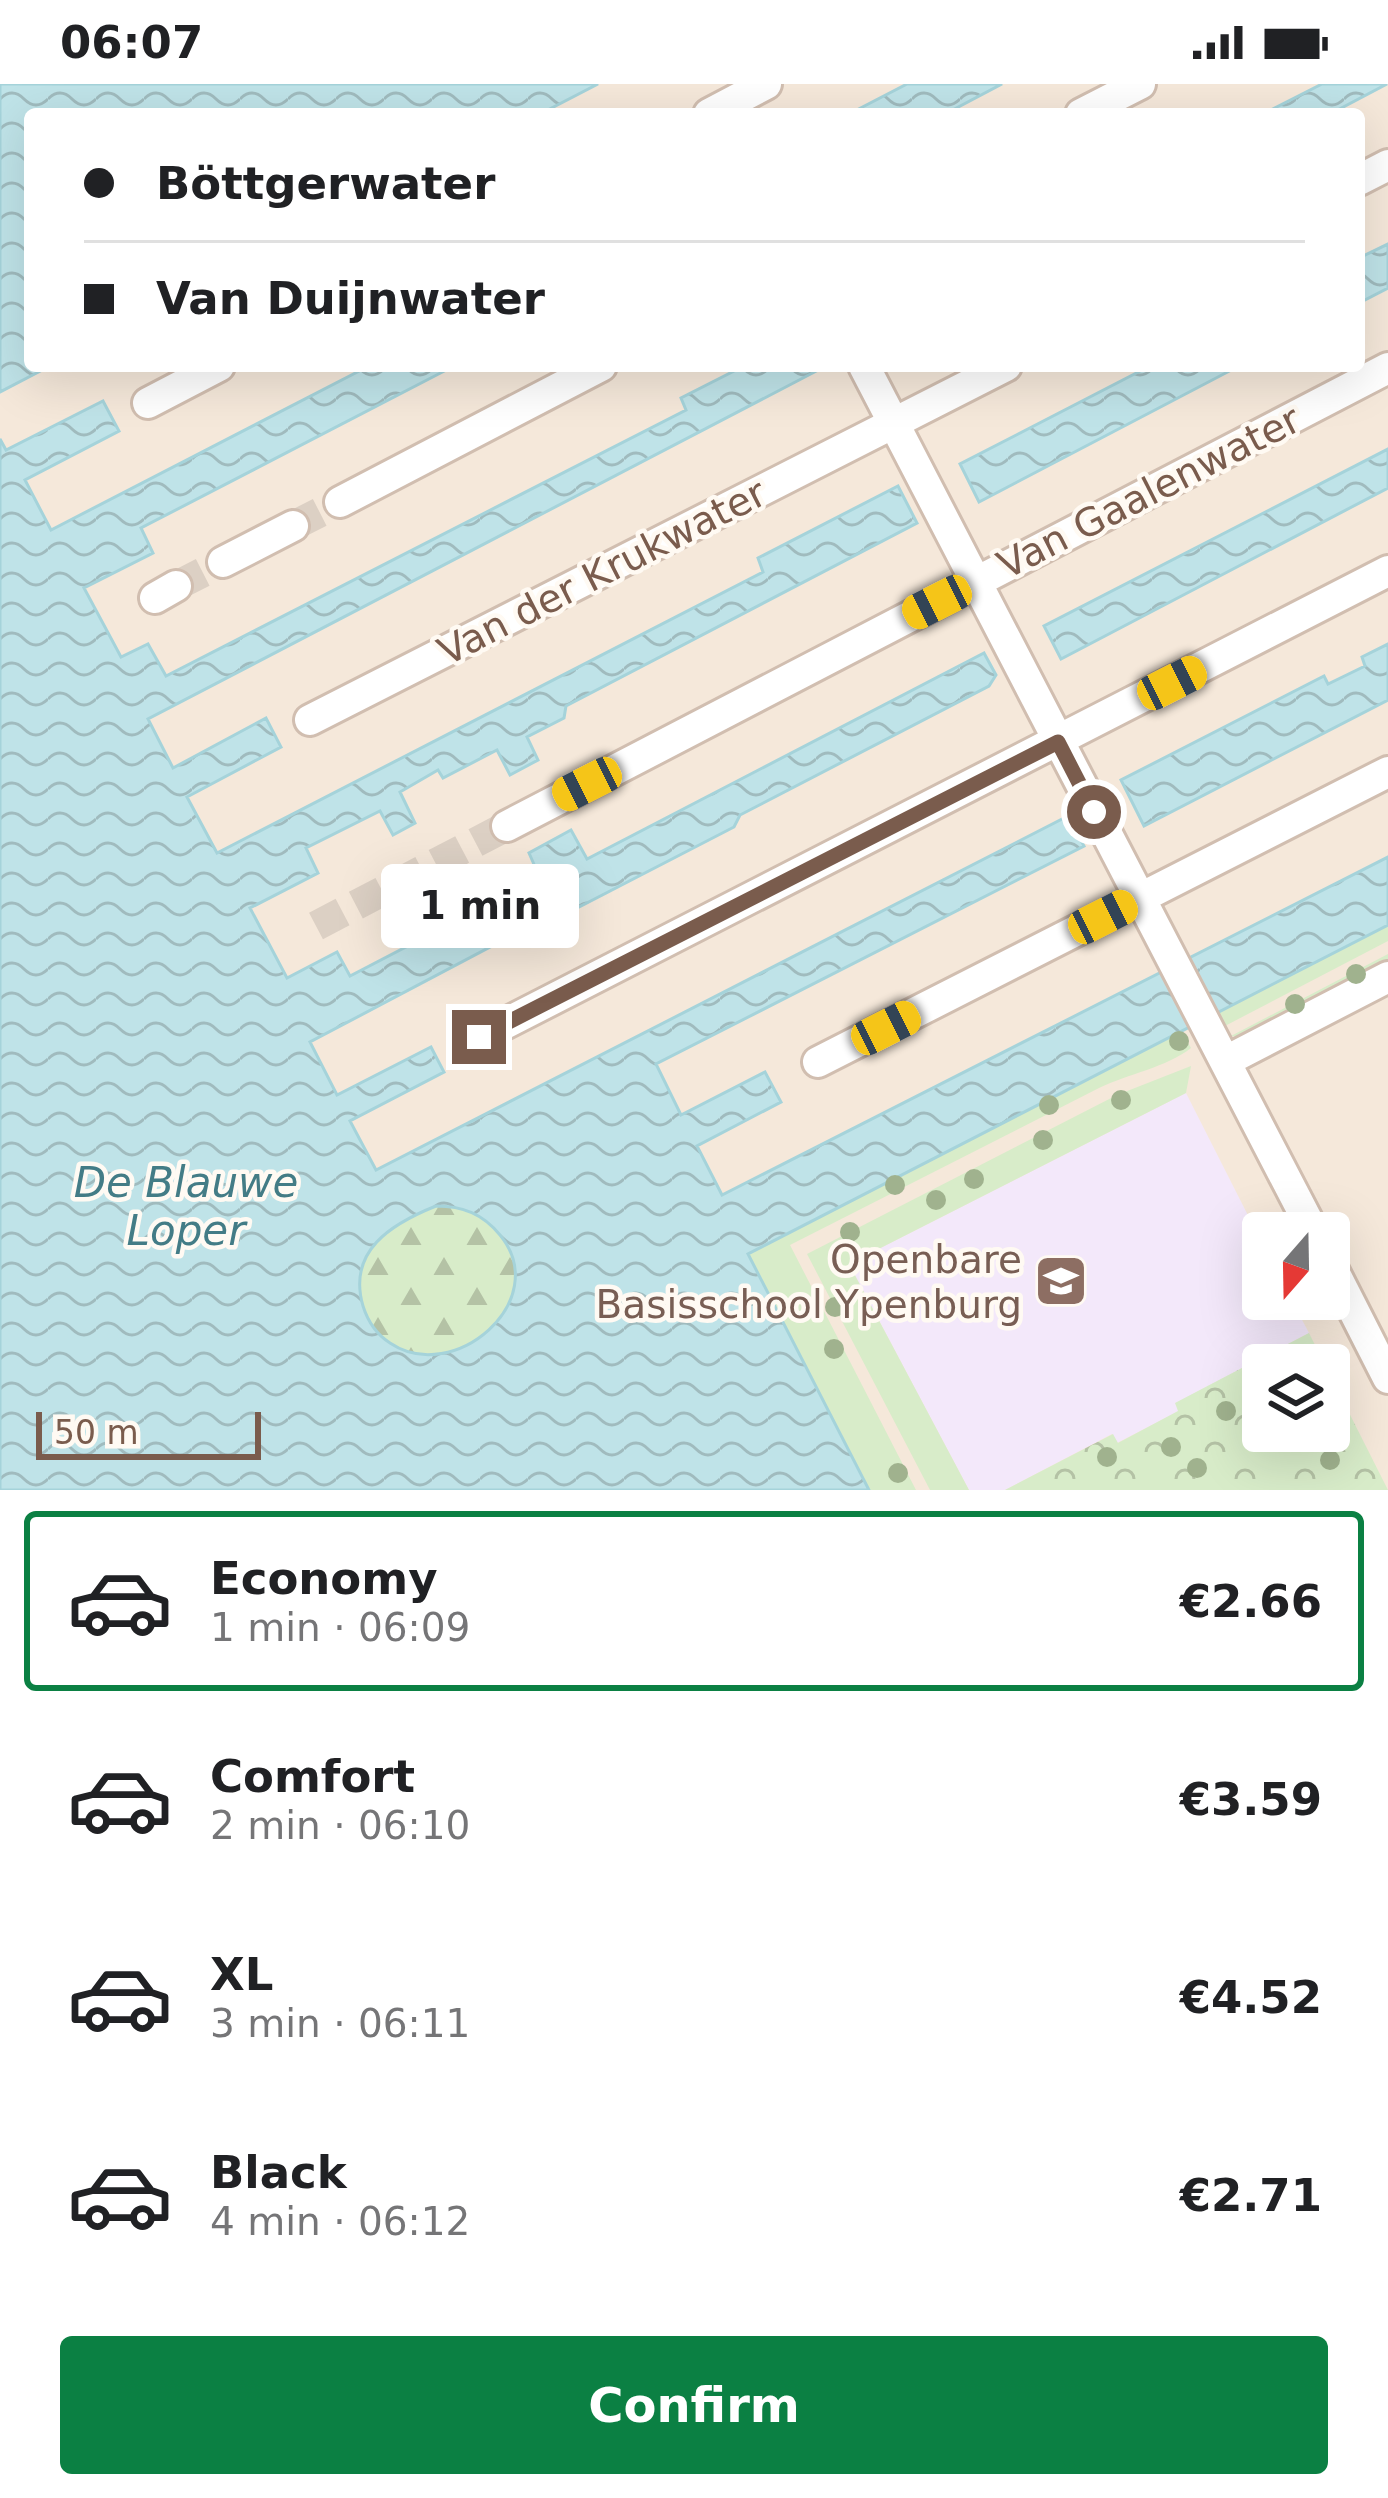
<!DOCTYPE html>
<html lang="en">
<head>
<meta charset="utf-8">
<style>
  body { margin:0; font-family:"DejaVu Sans",sans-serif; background:#f6f6f6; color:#202124; height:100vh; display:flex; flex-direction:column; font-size:45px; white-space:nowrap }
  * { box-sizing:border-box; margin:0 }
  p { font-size:39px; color:#757577 }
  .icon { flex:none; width:66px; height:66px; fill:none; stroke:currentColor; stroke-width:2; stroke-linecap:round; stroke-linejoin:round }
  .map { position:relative; height:1406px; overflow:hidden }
  .drawer { display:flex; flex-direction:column; background:#fff; flex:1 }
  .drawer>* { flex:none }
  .hud { position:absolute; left:24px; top:24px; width:1341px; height:264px; border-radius:12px; box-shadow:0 12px 48px #0002; display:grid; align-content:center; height:264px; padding:0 60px; background:#fff }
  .needle { width:78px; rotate:200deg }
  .fabs { position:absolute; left:1242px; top:1128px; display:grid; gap:24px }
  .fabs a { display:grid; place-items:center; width:108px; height:108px; border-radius:12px; background:#fff; box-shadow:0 12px 48px #0002; font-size:60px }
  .scale { position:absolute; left:36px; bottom:30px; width:225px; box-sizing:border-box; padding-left:12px; border:6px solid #7a5c4d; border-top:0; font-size:33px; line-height:42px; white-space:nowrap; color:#7a5c4d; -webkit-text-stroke:9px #fffaf3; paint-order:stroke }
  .end { position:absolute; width:54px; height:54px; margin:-27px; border:15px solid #7a5c4d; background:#fff; box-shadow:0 0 0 6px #fff }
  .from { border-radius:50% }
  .bubble { position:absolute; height:84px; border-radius:12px; background:#fff; box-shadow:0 12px 48px #0002; font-size:39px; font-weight:700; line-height:84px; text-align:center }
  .car { position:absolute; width:36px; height:72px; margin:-36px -18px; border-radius:15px; box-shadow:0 0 9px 3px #0007; background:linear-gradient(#f5c518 24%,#345 0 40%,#f5c518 0 76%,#345 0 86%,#f5c518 0) }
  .hud b { display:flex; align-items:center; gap:42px; height:114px; font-size:45px }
  .hud b+b { border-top:3px solid #e0e0e0 }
  .hud i { width:30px; height:30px; background:#202124 }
  ul { padding:21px 0 0; list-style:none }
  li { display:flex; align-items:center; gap:36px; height:180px; margin:0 24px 18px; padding:0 36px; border:6px solid transparent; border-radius:12px }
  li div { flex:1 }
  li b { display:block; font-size:45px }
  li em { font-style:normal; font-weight:700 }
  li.selected { border-color:#0b8043 }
  li>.icon { width:108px; height:108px; stroke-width:1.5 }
  .cta { display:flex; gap:24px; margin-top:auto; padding:24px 60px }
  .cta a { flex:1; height:138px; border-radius:12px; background:#0b8043; color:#fff; font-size:48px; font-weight:700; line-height:138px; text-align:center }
  .status { display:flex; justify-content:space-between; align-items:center; height:84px; padding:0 60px; background:#fff; direction:ltr }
  .status svg { height:33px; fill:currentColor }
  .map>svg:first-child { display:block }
  .residential { fill:#f5e8da; fill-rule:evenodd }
  .education { fill:#f3e8fa }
  .grass { fill:#d8ecc9 }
  .forest { fill:url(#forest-firs) }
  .park { fill:url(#park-crowns) }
  .water { fill:url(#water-waves); stroke:#a5d3da; stroke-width:3; fill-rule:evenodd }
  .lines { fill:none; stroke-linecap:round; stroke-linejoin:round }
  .minor-tunnel { stroke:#dcd0c4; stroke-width:30; stroke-dasharray:30 15; stroke-linecap:butt }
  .minor-casing { stroke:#d1beb0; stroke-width:36 }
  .minor { stroke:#fff; stroke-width:30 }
  .tree { fill:#a0b28e }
  .route { stroke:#7a5c4d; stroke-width:15 }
  .labels { text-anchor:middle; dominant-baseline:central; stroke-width:9; stroke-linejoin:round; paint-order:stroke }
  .street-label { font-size:39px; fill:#7a5c4d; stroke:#fffaf3 }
  .education-label { font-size:39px; fill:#785e54; stroke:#fffaf3; text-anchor:end }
  .water-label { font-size:42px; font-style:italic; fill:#437c86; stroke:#fffaf3 }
</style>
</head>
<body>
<div class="status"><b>06:07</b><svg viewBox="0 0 49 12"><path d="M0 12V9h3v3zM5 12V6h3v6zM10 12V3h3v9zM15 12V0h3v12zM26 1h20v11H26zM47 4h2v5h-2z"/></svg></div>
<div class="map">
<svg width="1388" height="1406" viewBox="0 0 1388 1406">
  <defs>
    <pattern id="forest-firs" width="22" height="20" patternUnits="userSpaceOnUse" patternTransform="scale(3)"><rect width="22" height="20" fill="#d8ecc9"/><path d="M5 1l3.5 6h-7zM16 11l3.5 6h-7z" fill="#b4c2a5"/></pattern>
    <pattern id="park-crowns" width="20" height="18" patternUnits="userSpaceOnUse" patternTransform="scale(3)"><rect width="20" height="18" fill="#d8ecc9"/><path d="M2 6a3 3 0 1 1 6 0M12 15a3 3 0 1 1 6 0" fill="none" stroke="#b4c2a5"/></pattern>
    <pattern id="water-waves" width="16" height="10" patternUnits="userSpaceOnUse" patternTransform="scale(3)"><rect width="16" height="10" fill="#bfe3e8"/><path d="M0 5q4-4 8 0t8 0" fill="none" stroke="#a0bbbe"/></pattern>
  </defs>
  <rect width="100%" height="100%" fill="#fdf6ec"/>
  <!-- residential -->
  <path class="residential" d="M0,0H1388V1406H196L0,1034ZM30,30H1359V282H30ZM1263,1149H1329V1215H1263ZM1263,1281H1329V1347H1263Z"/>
  <!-- education -->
  <path class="education" d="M1186,1009L1263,1161V1215H1291L1309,1249L1176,1319L1179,1327L1117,1359L1112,1350L1005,1406H969L849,1180Z"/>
  <!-- grass -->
  <path class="grass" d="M1388,841V857L1223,943L1216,930Z
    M1388,870V880L1244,953L1231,952Z
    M1182,948L1191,964C1167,983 1128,990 1099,1004L790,1161L916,1406H869L747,1171Z
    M1191,982L1186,1009L849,1180L969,1406H930L807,1170L1117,1011Z"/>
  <!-- forest -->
  <path class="forest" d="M436,1122C463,1122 483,1130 500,1151C554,1217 453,1302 389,1259C376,1250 368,1238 363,1222C347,1167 392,1140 436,1122Z"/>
  <!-- park -->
  <path class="park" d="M1309,1249L1325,1281H1263V1347H1329V1289L1388,1406H1005L1113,1350L1118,1359L1178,1327L1175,1319Z"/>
  <!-- water -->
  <path class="water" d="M0,0H598L540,30H30V282H50L0,308Z
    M907,0H1002L945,30H849Z
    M1322,0H1387L1330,30H1263Z
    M1388,160V204L1359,219V174Z
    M369,282H454L141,444L153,469L84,504L121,573L148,560L166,592L686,326L681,314L744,282H826L148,635L173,684L266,634L281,663L187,713L217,769L763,488L758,474L898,402L917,439L566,622L564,634L527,653L538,676L510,691L497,666L443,694L438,686L400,708L415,739L393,751L380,727L306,764L318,789L250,824L287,894L337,868L350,892L423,854L411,829L454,807L467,832L540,794L529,769L571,746L587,775L984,569L996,591L989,602L740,731L734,743L579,823H566L310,958L337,1011L431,963L444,988L350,1037L376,1086L1068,732L1084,762L656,980L681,1031L765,988L781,1018L697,1062L722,1111L1388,773V841L748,1170L869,1406H0V355L6,366L103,317L119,347L25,396L51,446ZM436,1122C463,1122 483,1130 500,1151C554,1217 453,1302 390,1259C376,1250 368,1238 363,1222C347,1167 391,1140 436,1122Z
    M1150,282H1239L979,418L960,380Z
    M1388,365V404L1061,575L1044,542Z
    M1388,560V616L1144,742L1121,696L1324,592L1328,600L1365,582L1362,573Z"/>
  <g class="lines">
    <!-- minor-tunnel -->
    <path class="minor-tunnel" d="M293,442L340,418
      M176,502L223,478
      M316,842L507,742"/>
    <!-- minor casing -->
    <g class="minor-casing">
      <path id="minor" d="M709,30L766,0
        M1081,30L1140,0
        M1359,96L1388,81
        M864,282L1314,1149
        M148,319L219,282
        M340,418L601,282
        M223,478L293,442
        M155,514L176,502
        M310,636L1006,282
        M507,742L1388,284
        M479,953L1388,487
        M1226,977L1388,893
        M818,978L1388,688
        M1329,1178L1388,1294"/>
    </g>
    <!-- minor -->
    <use href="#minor" class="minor"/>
  </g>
  <!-- trees -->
  <g class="tree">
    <circle cx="1356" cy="890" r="10"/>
    <circle cx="1295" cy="920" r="10"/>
    <circle cx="1179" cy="957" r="10"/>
    <circle cx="1121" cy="1016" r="10"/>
    <circle cx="1049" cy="1021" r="10"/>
    <circle cx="1043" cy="1056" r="10"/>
    <circle cx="974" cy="1095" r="10"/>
    <circle cx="895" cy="1101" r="10"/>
    <circle cx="936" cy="1116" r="10"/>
    <circle cx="850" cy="1148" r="10"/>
    <circle cx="835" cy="1223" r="10"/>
    <circle cx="834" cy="1265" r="10"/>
    <circle cx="1226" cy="1327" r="10"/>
    <circle cx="1171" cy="1363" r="10"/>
    <circle cx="1107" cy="1373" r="10"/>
    <circle cx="1330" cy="1376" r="10"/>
    <circle cx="1197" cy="1384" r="10"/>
    <circle cx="898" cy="1389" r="10"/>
  </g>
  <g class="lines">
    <!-- route -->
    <path class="route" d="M479,953L1058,658L1094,728"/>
  </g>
  <!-- icons -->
  <defs>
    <g id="school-square" transform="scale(2.7)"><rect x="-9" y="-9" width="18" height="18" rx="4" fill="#8d6e63" stroke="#fffaf3"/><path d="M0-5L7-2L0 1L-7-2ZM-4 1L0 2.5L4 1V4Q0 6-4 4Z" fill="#fff"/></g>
  </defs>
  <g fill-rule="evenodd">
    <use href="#school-square" x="1061" y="1197"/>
  </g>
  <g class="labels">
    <!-- street labels -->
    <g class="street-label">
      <text transform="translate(1149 408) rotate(-27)">Van Gaalenwater</text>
      <text transform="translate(602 488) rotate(-27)">Van der Krukwater</text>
    </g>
    <!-- education labels -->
    <g class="education-label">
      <text x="1022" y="1175">Openbare<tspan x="1022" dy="45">Basisschool Ypenburg</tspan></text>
    </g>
    <!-- water labels -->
    <g class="water-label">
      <text x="186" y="1098">De Blauwe<tspan x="186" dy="48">Loper</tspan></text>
    </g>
  </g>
</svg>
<div class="fabs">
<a><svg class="needle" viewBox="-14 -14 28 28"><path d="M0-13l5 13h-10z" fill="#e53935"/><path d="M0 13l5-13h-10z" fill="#757577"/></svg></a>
<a><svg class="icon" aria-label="layers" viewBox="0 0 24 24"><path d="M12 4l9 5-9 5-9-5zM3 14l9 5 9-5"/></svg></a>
</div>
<div class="scale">50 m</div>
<i class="end from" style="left:1094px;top:728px"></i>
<i class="end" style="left:479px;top:953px"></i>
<div class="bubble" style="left:381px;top:780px;width:198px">1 min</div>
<i class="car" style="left:937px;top:518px;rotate:243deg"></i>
<i class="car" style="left:1172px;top:599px;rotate:63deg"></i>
<i class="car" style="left:587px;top:700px;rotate:243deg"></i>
<i class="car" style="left:1103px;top:833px;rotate:63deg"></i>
<i class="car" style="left:886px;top:944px;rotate:63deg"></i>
<div class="hud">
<b><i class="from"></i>Böttgerwater</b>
<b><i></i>Van Duijnwater</b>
</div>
</div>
<section class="drawer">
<ul>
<li class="selected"><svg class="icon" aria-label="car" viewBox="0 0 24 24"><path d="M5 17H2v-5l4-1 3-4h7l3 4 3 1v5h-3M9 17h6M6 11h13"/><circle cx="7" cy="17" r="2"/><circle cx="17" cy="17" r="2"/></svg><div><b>Economy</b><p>1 min · 06:09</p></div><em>€2.66</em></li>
<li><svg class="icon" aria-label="car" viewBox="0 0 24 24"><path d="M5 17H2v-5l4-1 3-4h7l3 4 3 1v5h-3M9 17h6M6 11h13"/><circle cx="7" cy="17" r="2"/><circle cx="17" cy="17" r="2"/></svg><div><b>Comfort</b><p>2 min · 06:10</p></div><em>€3.59</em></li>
<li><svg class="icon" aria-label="car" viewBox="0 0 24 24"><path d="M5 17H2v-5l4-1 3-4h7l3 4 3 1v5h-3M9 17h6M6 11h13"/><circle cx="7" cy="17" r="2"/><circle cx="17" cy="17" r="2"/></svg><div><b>XL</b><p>3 min · 06:11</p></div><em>€4.52</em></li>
<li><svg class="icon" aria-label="car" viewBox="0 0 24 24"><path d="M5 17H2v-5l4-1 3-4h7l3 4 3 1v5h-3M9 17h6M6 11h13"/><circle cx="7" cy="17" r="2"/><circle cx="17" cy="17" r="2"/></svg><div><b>Black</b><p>4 min · 06:12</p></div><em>€2.71</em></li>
</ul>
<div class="cta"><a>Confirm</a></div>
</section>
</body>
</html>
